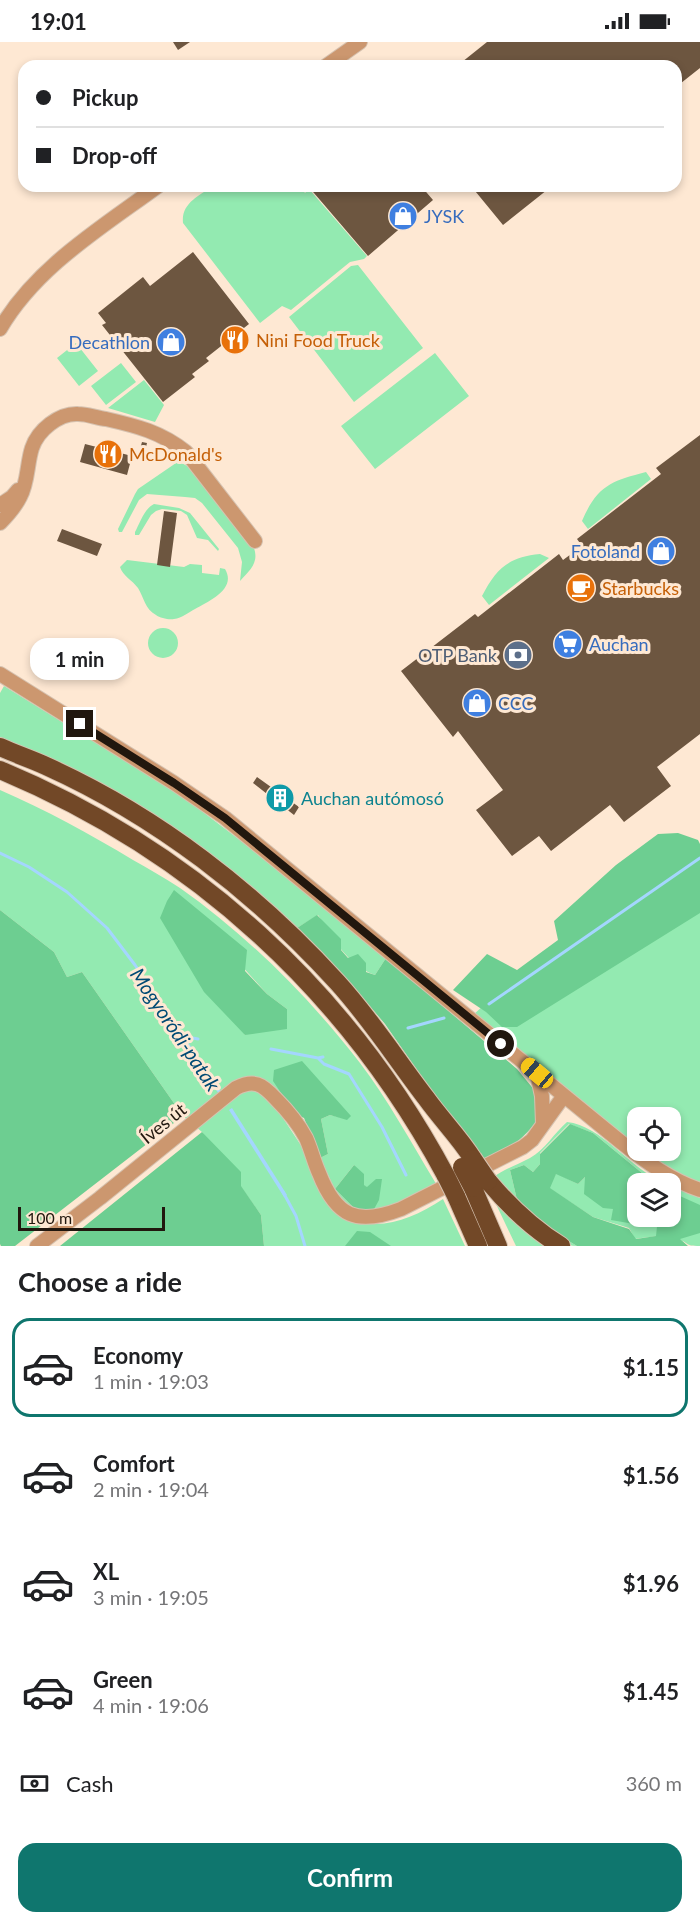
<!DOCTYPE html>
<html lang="en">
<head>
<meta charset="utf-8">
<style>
  body { margin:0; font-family:Lato,sans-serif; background:#f2f2f2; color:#202124; height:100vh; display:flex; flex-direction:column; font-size:22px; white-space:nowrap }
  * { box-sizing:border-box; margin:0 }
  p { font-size:20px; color:#757577 }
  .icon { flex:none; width:33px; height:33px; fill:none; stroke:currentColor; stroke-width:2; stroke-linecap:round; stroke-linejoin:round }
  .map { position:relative; height:1204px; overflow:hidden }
  .sheet { display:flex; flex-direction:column; background:#fff; flex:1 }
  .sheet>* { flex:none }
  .guide { position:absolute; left:18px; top:18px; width:664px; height:132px; border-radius:18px; box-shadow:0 3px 9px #0003; display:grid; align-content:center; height:132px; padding:0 18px; background:#fff }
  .tools { position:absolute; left:627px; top:1065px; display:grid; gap:12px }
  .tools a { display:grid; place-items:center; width:54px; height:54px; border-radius:12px; background:#fff; box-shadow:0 3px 9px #0003; font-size:30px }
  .scale { position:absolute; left:18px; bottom:15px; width:147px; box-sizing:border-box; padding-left:6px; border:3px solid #21170e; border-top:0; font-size:16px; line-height:21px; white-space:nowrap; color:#21170e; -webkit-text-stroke:4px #fee8d3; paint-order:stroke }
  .end { position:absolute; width:27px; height:27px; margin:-14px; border:8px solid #21170e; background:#fff; box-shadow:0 0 0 3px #fff }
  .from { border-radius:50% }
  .bubble { position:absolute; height:42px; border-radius:18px; background:#fff; box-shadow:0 3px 9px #0003; font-size:20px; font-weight:700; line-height:42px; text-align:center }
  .car { position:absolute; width:18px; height:36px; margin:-18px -9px; border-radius:8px; box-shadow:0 0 4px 2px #0007; background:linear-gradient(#f5c518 24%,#345 0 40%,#f5c518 0 76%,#345 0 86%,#f5c518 0) }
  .guide b { display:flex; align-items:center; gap:21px; height:57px; font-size:22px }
  .guide b+b { border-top:2px solid #e0e0e0 }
  .guide i { width:15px; height:15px; background:#202124 }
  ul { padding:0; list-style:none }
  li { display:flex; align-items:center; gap:18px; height:99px; margin:0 12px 9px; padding:0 6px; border:3px solid transparent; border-radius:18px }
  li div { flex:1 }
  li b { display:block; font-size:22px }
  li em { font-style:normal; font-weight:700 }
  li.on { border-color:#0f766e }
  li>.icon { width:54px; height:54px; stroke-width:1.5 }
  h2 { padding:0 18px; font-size:27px; line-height:72px }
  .pay { display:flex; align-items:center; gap:15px; height:66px; padding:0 18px; font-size:22px }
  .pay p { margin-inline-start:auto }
  .button { display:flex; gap:12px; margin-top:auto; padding:12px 18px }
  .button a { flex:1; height:69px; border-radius:18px; background:#0f766e; color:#fff; font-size:24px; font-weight:700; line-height:69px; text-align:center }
  .status { display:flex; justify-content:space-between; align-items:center; height:42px; padding:0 30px; background:#fff; direction:ltr }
  .status svg { height:16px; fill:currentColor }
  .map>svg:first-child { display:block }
  .green { fill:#93eab1; fill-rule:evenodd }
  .forest { fill:#6dce91 }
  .water { fill:#a4d6fe }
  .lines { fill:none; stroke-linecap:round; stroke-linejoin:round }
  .stream { stroke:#a4d6fe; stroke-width:3 }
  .building { fill:#6d5640 }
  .minor-casing { stroke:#d6c2b0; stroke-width:16 }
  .highway-casing { stroke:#d6c2b0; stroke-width:20 }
  .minor { stroke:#cc976f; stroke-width:14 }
  .highway { stroke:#724827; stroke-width:18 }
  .highway-bridge-casing { stroke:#d6c2b0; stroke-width:20; stroke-linecap:butt }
  .highway-bridge { stroke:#724827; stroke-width:18 }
  .route { stroke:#21170e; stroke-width:8 }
  .labels { text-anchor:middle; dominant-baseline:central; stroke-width:6; stroke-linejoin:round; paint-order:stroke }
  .shop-label { font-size:18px; fill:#366cbe; stroke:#fee8d3; text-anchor:start }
  .food-label { font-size:18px; fill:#c56008; stroke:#fee8d3; text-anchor:start }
  .service-label { font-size:18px; fill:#4e5e75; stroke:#fee8d3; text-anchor:end }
  .culture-label { font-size:18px; fill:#0d838f; stroke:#fee8d3; text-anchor:start }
  .street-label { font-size:18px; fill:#21170e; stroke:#fee8d3 }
  .water-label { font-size:20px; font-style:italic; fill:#004a74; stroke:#fee8d3 }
</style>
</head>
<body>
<div class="status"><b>19:01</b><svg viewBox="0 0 49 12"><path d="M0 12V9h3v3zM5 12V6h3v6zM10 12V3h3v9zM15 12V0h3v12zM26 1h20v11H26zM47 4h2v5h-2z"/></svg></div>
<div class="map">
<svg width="700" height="1204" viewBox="0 0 700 1204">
  <rect width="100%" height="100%" fill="#fee8d3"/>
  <!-- green -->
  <path class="green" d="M213,144H300L305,151L309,147L367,214L364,217L350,220L291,268L282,264L260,281L183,181C181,161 199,154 213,144Z
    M358,223L423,306L354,360L289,275L351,224Z
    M76,301L98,329L79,344L57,316Z
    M435,311L469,354L375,427L341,384Z
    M121,321L136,340L106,363L91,344Z
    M144,338L164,363L155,380L108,366Z
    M180,420L187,424L254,506C259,521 250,528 240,539L242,520L238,506L202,461L195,456L185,455L147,452L139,458L122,490H119L118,487L135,452L138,447L176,421Z
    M646,430L651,437L588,487L582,479C597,444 611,439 646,430Z
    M154,462L179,466L190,471L219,507L218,509L208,498L197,496L187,473L181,469L162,467L156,469L151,473L139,493H135V490C140,481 144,467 154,462Z
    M540,512L549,516L489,563L482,554C496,527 508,515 540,512Z
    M127,518L184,525L190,522L202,523V531L219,533L220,526L225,527C237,547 209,559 195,567C189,570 182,576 174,577C169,578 160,576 156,573C145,567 144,556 138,546C132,538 123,534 120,525Z
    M148 601a15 15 0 1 1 30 0a15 15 0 1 1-30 0Z
    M4,644L182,754L241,799L386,916L375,933C347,923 333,896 318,873L297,886L250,844L90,737L0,695V651Z
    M0,748C46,768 90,792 133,818C149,827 165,836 180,846C248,894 309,955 360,1021C388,1058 411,1100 435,1140L437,1146L400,1165L355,1171L338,1154L320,1116L328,1112L321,1077L330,1073L347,1077L289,1061L295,1072L283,1076L350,1178C385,1189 413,1176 443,1157L465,1204H264L261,1173L202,1090L183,1074L82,930L67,935L54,910L0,868ZM174,849L267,952L287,967L245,993ZM354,1123L363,1143L368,1146L376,1138L356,1168L335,1147Z
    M700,816V1140L688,1136L642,1109L670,1108V1076H638L637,1105L473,973L494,954Z
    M567,1080C601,1083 632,1128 664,1141H653V1140L593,1091L569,1082L540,1111V1122L533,1130L524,1123L510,1128L518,1162L539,1181L577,1204C548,1204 509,1157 492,1136C504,1127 517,1123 530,1116C545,1108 554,1091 567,1080Z
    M556,1131L578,1142L585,1135L613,1167L634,1182L638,1174H670L671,1144L700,1156V1204C684,1204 690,1201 678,1197C665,1192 649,1195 635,1197L629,1186L593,1175L549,1146Z
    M495,1160L547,1204H516Z"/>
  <!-- forest -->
  <path class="forest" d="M678,791L698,798L700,802V871L517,985H502L486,970L453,948L487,912L517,928L558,898L554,879L616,823L658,792Z
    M174,848L247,908L245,929L267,952L287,967V987L245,993L204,950L160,876L167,859Z
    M0,868L54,910L67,935L82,930L183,1074L15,1204H1L0,1202Z
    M317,873L341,897V908L348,916L358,912L366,921V930L375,933L386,916L517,1027L536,1050L537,1079C521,1100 505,1109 482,1121L385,982L346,936L297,886Z
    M302,1019L351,1074L347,1078L330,1073L321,1077L328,1112L320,1116L304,1076L295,1072L273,1039L274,1028Z
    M570,1082L593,1091L653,1140V1141L638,1142L637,1174L634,1182L611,1178L613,1167L603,1166L584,1152L585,1135L578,1142L556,1132L550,1146L593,1175L629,1187L636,1197L656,1194L658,1175L670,1174L671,1150L700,1163V1191L680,1197L688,1204H577L539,1181L518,1162L510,1128L524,1123L533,1130L540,1122V1112Z
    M202,1090L241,1130V1144L261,1173L264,1204H60Z
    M354,1123L364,1132V1143L367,1145L376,1137H382L379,1158L373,1169L356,1168L335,1147Z
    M357,1189L370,1190L391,1204H345Z"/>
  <!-- water -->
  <path class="water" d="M232,1066L287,1153L284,1155L229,1068Z"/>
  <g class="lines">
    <!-- stream -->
    <path class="stream" d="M0,811L29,825L67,850L107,886L135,923L222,1054
      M489,962L700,816
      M408,986L444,976
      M182,994L198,997
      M271,1007L318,1016L323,1015
      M318,1016L324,1022L349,1032L382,1085L406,1133
      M283,1150L296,1174L305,1204"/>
  </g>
  <!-- building -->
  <path class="building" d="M173,0H190L178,8Z
    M487,0H700V26L676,45V24H457Z
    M308,144H421L433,158L368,214Z
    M471,144H552L503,183Z
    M193,210L249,282L206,316L209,319L192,332L195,335L163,360L102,283L106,281L98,271L143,235L150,244Z
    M700,393V692L657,725L671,744L624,780L610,763L551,809L539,794L512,814L476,768L503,748L458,689L453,695L401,629L475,572L478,575L559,512L563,518L582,504L577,497L661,432L656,426Z
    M142,400L147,401L145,409L140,407Z
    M85,402L132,414L127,433L80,420Z
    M164,469L177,471L170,525L157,523Z
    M62,487L102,502L97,514L57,499Z
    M257,735L299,765L294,773L253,741Z"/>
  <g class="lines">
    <!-- minor casing -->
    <g class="minor-casing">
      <path id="minor" d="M326,24L360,0
        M0,287C36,225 101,186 158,144
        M0,463L12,455L18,448
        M0,481C8,473 15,465 20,455C28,441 27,421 32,406C38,388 59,371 78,372C87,372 97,376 106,377C137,384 161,390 186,410L255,499
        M0,632L174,741L225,776L622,1101C646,1120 671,1138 700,1148
        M537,1031L542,1054L543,1082
        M37,1204L100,1156L236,1046C254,1037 262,1042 275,1056C287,1068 298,1081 306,1096C311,1107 314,1120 319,1131C336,1175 357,1184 401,1167L523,1105L532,1098L563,1055"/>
    </g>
    <!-- highway casing -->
    <g class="highway-casing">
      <path id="highway" d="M0,705C15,712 31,717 46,724C157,774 256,851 337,940C370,976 396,1017 426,1056C441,1077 459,1095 473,1117
        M0,728C194,809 347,949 446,1134
        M488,1139C509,1164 533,1187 561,1204
        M473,1146L498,1204
        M456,1154L478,1204"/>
    </g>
    <!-- minor -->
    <use href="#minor" class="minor"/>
    <!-- highway -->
    <use href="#highway" class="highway"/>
    <!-- highway-bridge casing -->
    <g class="highway-bridge-casing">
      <path id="highway-bridge" d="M473,1117L488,1139
        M462,1125L473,1146
        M446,1134L456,1154"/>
    </g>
    <!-- highway-bridge -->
    <use href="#highway-bridge" class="highway-bridge"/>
  </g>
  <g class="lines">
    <!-- route -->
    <path class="route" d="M80,682L174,741L225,776L501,1002"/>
  </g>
  <!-- icons -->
  <defs>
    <g id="shop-disc" transform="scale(1.5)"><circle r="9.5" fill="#3f7fe0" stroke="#fee8d3"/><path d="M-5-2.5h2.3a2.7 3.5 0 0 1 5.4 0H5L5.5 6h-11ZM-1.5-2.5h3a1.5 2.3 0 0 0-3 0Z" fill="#fff"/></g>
    <g id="restaurant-disc" transform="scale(1.5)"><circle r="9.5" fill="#e8710a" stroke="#fee8d3"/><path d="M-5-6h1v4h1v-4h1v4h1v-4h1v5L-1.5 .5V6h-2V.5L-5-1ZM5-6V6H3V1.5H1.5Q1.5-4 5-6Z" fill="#fff"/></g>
    <g id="cafe-disc" transform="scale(1.5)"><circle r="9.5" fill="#e8710a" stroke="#fee8d3"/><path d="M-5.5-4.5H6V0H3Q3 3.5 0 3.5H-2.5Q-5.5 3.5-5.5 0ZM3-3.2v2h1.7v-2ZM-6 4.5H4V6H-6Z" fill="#fff"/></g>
    <g id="supermarket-disc" transform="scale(1.5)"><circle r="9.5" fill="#3f7fe0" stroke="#fee8d3"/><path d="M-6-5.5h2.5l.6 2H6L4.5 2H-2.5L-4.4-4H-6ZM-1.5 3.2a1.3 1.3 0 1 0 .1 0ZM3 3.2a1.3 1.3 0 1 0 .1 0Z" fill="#fff"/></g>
    <g id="bank-disc" transform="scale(1.5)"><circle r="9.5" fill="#5c6f8a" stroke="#fee8d3"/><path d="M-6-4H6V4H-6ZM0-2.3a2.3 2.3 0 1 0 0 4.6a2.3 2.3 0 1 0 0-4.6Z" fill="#fff"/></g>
    <g id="building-disc" transform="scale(1.5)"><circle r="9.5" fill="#0f9aa8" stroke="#fee8d3"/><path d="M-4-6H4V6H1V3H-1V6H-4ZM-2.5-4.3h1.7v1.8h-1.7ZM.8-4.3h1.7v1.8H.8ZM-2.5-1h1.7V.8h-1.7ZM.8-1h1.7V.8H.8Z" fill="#fff"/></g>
  </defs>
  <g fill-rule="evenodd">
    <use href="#shop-disc" x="403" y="174"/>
    <use href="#restaurant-disc" x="235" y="298"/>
    <use href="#shop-disc" x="171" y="300"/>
    <use href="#restaurant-disc" x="108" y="412"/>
    <use href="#shop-disc" x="661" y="509"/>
    <use href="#cafe-disc" x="581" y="546"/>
    <use href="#supermarket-disc" x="568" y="602"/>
    <use href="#bank-disc" x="518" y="613"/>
    <use href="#shop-disc" x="477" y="661"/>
    <use href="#building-disc" x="280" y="756"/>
  </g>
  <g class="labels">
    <!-- shop labels -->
    <g class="shop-label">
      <text x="424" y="174">JYSK</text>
      <text x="150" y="300" text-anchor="end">Decathlon</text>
      <text x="640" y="509" text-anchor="end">Fotoland</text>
      <text x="589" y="602">Auchan</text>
      <text x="498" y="661">CCC</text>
    </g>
    <!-- food labels -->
    <g class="food-label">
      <text x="256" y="298">Nini Food Truck</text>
      <text x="129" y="412">McDonald's</text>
      <text x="602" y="546">Starbucks</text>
    </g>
    <!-- service labels -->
    <g class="service-label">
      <text x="497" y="613">OTP Bank</text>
    </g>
    <!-- culture labels -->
    <g class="culture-label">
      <text x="301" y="756">Auchan autómosó</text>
    </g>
    <!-- street labels -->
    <g class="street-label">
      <text transform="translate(163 1081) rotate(-39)">Íves út</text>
    </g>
    <!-- water labels -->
    <g class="water-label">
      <text transform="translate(176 987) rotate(56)">Mogyoródi-patak</text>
    </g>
  </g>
</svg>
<div class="tools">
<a><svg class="icon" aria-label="locate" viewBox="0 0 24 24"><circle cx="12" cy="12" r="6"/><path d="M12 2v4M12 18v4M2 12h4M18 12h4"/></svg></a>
<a><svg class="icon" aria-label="layers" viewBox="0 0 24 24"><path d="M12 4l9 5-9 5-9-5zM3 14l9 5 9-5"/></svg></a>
</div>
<div class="scale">100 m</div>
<i class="end from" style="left:501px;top:1002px"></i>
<i class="end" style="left:80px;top:682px"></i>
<div class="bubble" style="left:30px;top:596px;width:99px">1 min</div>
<i class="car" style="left:537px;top:1031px;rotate:310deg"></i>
<div class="guide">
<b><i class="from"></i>Pickup</b>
<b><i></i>Drop-off</b>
</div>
</div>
<section class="sheet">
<h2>Choose a ride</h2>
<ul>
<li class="on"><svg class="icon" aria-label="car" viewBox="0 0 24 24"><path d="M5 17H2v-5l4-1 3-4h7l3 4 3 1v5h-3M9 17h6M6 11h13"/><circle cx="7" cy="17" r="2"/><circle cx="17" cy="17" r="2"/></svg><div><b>Economy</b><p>1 min · 19:03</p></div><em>$1.15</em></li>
<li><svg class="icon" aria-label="car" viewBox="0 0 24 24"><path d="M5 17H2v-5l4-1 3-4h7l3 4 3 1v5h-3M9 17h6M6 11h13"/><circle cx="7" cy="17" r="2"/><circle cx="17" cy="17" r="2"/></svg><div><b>Comfort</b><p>2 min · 19:04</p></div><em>$1.56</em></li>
<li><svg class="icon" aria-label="car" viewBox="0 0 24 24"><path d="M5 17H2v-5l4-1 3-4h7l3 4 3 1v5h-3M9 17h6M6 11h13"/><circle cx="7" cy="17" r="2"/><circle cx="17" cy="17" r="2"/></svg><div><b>XL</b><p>3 min · 19:05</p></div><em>$1.96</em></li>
<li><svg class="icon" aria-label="car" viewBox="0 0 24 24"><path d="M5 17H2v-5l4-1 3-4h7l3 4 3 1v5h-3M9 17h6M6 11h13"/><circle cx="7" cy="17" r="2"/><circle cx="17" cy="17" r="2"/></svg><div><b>Green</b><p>4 min · 19:06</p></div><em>$1.45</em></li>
</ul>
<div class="pay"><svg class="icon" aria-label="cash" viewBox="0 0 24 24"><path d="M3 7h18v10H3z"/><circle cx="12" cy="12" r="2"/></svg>Cash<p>360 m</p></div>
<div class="button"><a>Confirm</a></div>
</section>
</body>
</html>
